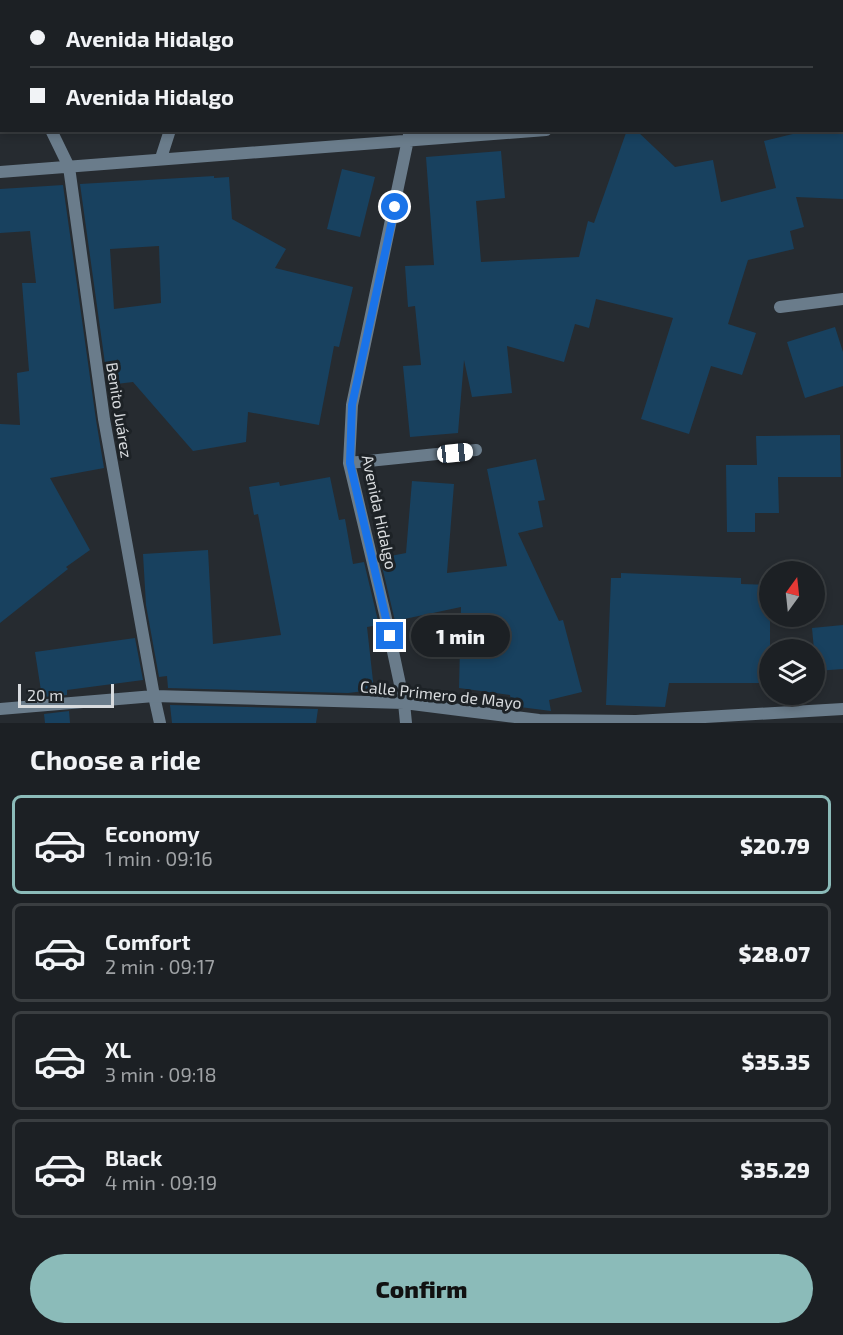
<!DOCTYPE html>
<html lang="en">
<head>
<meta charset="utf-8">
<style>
  body { margin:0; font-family:"Exo 2",sans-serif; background:#292d31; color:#f1f3f6; height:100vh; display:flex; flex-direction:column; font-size:22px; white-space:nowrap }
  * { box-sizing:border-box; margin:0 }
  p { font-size:20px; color:#a0a3a6 }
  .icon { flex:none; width:33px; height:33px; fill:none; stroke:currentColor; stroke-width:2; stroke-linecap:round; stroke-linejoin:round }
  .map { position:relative; height:723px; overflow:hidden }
  .sheet { display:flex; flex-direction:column; background:#1c2024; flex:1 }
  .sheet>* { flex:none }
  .top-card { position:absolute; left:0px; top:0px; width:843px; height:132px; box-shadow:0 3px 9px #0003,0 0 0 2px #3a3e41; display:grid; align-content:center; height:132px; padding:0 30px; background:#1c2024 }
  .needle { width:39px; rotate:15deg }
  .tools { position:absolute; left:759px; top:561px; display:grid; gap:12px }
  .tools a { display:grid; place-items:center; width:66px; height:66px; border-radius:50%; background:#1c2024; box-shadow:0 3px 9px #0003,0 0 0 2px #3a3e41; font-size:30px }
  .scale { position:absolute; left:18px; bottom:15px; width:96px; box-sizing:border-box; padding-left:6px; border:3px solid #d8dbde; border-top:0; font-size:16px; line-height:21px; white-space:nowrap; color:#d8dbde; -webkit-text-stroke:4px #1d2226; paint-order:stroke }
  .end { position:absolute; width:27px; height:27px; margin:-14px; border:8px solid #1a73e8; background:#fff; box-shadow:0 0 0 3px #fff }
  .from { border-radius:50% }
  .bubble { position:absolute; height:42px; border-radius:21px; background:#1c2024; box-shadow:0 3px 9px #0003,0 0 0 2px #3a3e41; font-size:20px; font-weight:800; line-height:42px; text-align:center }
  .car { position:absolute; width:18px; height:36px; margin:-18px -9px; border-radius:8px; box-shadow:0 0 4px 2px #0007; background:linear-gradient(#fff 24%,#345 0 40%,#fff 0 76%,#345 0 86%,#fff 0) }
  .top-card b { display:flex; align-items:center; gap:21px; height:57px; font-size:22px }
  .top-card b+b { border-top:2px solid #3a3e41 }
  .top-card i { width:15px; height:15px; background:#f1f3f6 }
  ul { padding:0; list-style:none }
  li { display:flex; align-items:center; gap:18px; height:99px; margin:0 12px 9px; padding:0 18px; border:3px solid #3a3e41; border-radius:9px }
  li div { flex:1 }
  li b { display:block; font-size:22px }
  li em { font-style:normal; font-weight:800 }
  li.active { border-color:#8bbbb9 }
  li>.icon { width:54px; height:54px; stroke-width:1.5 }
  h2 { padding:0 30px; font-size:27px; line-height:72px }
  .primary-button { display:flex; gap:12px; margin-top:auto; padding:12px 30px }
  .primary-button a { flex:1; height:69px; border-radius:36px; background:#8bbbb9; color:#111; font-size:24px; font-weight:800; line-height:69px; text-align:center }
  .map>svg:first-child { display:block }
  .building { fill:#18415f; fill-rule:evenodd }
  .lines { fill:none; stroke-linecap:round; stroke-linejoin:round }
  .service { stroke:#6a7c8b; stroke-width:12 }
  .minor { stroke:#6a7c8b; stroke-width:12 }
  .route { stroke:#1a73e8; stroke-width:8 }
  .labels { text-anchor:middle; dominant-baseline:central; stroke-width:6; stroke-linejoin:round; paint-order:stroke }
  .street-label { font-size:16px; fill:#d8dbde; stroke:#1d2226 }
</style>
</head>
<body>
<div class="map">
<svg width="843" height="723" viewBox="0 0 843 723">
  <rect width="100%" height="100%" fill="#262b30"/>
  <!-- building -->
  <path class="building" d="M627,130H636L675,167L713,160L721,202L776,188L764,141L809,130H843V199L796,197L804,227L790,231L794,249L748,260L728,324L756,333L742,375L711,366L689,434L641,419L673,318L596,299L589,328L575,324L564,362L507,346L512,393L472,397L464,360L458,433L410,437L403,366L421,365L415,306L408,307L405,266L434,265L426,157L501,151L505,198L476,201L481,262L579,257L588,221L594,223Z
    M342,169L375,177L360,237L327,229Z
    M214,176V178L229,177L232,219L286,249L275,268L353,287L339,347L334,346L319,425L248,412L246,442L193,451L133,382L108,385L80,184ZM159,246L161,303L114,309L110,249Z
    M63,185L96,420L104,468L50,478L90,550L66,567L68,569L0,623V424L20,425L17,373L29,371L22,283H36L30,231L0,233V189Z
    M835,327L843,352V386L805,398L787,342Z
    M840,435L841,477H778L779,513H755V532H727L726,465H757L756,436Z
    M536,459L545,500L538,501L543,527L518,533L559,621L563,620L582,692L549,700L551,711L512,706L510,695L459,688L461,607L395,621L380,558L406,553L412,481L454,484L447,573L507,566L487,469Z
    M330,477L339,520L345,519L353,564L364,562L379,625L367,627L374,690L348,693L168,688L167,676L159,677L146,605L143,554L208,550L213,644L281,635L258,514L254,515L249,487L279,482L280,486Z
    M621,573L741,578V584L770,585V683H669L665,707L606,705L611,578H621Z
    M843,625V669L816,671L812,628Z
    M135,638L143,680L67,690V695L42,697L35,652Z
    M170,705L318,709L316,723H172Z
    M69,711L70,723H45L44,714Z"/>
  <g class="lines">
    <!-- service -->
    <path class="service" d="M154,696L160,723"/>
    <!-- minor -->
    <path class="minor" d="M210,2V0
      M423,2L424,0
      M0,20L2,23
      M842,79H843
      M51,130L69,167L104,419L154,696
      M161,158L170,130
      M0,172L546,130
      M780,307L843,299
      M349,463L476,450
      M0,709L154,696L404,703L539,720L636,721L843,709
      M406,723L404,703L385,614L349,463L352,405L410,130"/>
  </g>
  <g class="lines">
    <!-- route -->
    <path class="route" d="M390,636L350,463L352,405L395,207"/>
  </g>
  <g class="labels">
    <!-- street labels -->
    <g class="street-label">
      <text transform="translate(120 410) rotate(81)">Benito Juárez</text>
      <text transform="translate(380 512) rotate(78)">Avenida Hidalgo</text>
      <text transform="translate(441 694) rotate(6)">Calle Primero de Mayo</text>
    </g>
  </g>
</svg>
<div class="tools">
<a><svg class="needle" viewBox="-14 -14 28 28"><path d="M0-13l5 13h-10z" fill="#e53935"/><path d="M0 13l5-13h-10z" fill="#a0a3a6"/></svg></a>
<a><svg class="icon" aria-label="layers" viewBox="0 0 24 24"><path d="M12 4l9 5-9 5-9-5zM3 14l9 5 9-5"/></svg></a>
</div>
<div class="scale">20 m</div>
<i class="end from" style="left:395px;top:207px"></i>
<i class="end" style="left:390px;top:636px"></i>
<div class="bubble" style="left:411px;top:615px;width:99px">1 min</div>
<i class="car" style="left:455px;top:453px;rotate:84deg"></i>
<div class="top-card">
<b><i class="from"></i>Avenida Hidalgo</b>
<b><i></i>Avenida Hidalgo</b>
</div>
</div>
<section class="sheet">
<h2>Choose a ride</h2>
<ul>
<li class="active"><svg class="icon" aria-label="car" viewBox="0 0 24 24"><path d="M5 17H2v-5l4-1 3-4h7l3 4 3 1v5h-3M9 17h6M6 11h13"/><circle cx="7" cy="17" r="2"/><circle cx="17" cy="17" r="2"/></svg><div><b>Economy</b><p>1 min · 09:16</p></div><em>$20.79</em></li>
<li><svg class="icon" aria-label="car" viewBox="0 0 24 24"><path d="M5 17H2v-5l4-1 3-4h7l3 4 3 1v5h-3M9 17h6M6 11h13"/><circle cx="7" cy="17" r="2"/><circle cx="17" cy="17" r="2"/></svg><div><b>Comfort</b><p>2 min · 09:17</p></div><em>$28.07</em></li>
<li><svg class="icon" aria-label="car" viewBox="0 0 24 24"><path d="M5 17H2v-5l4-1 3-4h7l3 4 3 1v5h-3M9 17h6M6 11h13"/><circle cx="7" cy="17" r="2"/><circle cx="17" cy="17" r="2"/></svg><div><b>XL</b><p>3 min · 09:18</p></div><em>$35.35</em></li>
<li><svg class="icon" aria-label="car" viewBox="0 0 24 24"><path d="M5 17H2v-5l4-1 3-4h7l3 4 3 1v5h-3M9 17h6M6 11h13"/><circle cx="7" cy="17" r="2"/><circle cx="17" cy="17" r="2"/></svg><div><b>Black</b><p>4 min · 09:19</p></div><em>$35.29</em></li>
</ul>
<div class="primary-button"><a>Confirm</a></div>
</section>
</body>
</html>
